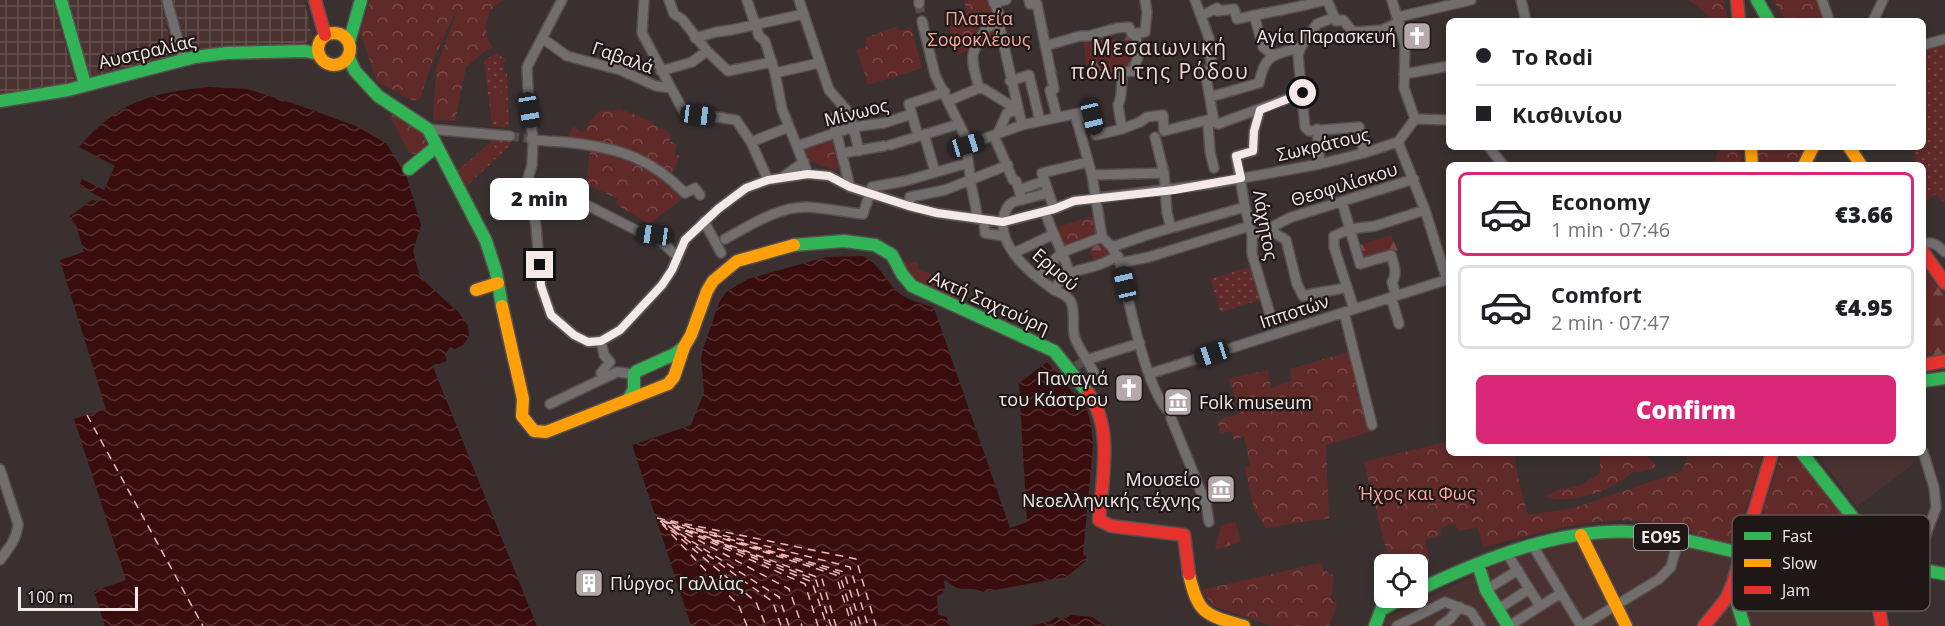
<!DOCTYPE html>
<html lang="en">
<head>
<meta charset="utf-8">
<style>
  body { margin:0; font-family:"Open Sans",sans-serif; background:#f6f6f6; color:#202124; height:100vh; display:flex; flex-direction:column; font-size:22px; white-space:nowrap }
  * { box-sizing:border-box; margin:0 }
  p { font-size:20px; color:#757577 }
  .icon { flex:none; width:33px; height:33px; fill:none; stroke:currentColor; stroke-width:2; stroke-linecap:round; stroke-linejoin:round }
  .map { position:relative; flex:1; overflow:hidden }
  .side { position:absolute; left:1446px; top:162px; width:480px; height:294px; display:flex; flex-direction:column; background:#fff; border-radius:9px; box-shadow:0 3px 9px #0003 }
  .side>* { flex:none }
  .hud { position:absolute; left:1446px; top:18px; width:480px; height:132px; border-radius:9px; box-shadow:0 3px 9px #0003; display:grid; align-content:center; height:132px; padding:0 30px; background:#fff }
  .fabs { position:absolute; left:1374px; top:554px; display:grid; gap:12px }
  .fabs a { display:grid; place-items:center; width:54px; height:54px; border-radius:9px; background:#fff; box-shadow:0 3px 9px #0003; font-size:30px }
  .scale { position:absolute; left:18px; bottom:15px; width:120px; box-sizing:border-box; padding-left:6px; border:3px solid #f5e9e8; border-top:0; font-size:16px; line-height:21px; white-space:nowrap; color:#f5e9e8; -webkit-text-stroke:4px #1f1716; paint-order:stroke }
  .end { position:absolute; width:27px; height:27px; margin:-14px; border:8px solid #f5e9e8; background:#111; box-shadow:0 0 0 3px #111 }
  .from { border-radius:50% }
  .bubble { position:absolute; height:42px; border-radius:9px; background:#fff; box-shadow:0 3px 9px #0003; font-size:20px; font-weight:800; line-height:42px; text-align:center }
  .car { position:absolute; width:18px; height:36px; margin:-18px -9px; border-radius:8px; box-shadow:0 0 4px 2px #0007; background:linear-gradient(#222 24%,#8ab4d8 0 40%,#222 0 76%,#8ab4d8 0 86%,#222 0) }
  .hud b { display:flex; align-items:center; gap:21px; height:57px; font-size:22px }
  .hud b+b { border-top:2px solid #e0e0e0 }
  .hud i { width:15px; height:15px; background:#202124 }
  ul { padding:10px 0 0; list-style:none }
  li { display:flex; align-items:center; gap:18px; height:84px; margin:0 12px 9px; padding:0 18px; border:3px solid #e0e0e0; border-radius:9px }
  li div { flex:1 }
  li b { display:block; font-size:22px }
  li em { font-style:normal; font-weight:800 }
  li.selected { border-color:#db2777 }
  li>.icon { width:54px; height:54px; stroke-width:1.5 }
  .cta { display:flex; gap:12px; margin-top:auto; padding:12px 30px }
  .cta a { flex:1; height:69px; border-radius:9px; background:#db2777; color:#fff; font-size:24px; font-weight:800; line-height:69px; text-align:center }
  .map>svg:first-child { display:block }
  .built { fill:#4a3230 }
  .industrial { fill:url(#industrial-grid) }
  .grass { fill:url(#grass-dots) }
  .forest { fill:url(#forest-firs) }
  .park { fill:url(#park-crowns) }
  .pitch { fill:#602a29 }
  .water { fill:url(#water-waves) }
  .pier { fill:#3a3030 }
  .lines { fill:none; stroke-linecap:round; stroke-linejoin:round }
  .ferry { stroke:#f0bab6; stroke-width:1.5; stroke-dasharray:8 6; stroke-linecap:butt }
  .street-tunnel { stroke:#564c4c; stroke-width:9; stroke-dasharray:9 4.5; stroke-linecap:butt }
  .street-casing { stroke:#574e4e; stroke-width:12 }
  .fast-casing { stroke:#574e4e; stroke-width:15 }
  .slow-casing { stroke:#574e4e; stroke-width:15 }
  .jam-casing { stroke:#574e4e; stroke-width:15 }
  .street { stroke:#726e6e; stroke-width:9 }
  .fast { stroke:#30b455; stroke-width:12 }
  .slow { stroke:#ff9f0a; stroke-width:12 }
  .jam { stroke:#e5322d; stroke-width:12 }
  .route { stroke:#f5e9e8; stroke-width:8 }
  .labels { text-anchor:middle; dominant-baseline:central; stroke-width:4.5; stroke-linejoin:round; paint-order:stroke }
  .shield { fill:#1f1716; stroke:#b5aaa9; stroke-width:1.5 }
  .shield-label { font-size:16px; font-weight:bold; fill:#f5e9e8 }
  .park-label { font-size:18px; fill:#f5a7a1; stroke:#1f1716 }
  .poi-label { font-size:18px; fill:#f5e9e8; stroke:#1f1716; text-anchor:end }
  .street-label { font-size:18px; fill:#f5e9e8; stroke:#1f1716 }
  .quarter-label { font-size:21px; letter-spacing:1.5px; fill:#eed6d4; stroke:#1f1716 }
  .key { fill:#1f1716; stroke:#5f5655; stroke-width:1.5 }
  .key-label { font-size:16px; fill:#f5e9e8 }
</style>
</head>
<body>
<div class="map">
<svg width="1945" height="626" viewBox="0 0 1945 626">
  <defs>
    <pattern id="industrial-grid" width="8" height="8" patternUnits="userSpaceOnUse" patternTransform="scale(1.5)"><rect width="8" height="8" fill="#4a3230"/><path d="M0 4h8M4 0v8" fill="none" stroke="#65504e"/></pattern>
    <pattern id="grass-dots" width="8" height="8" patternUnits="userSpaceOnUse" patternTransform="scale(1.5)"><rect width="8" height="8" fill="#602a29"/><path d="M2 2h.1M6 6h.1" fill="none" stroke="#774948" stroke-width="1.8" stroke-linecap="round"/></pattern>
    <pattern id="forest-firs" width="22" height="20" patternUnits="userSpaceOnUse" patternTransform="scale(1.5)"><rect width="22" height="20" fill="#602a29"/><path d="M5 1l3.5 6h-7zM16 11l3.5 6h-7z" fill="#774948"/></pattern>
    <pattern id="park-crowns" width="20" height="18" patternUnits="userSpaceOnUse" patternTransform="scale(1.5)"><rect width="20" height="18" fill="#602a29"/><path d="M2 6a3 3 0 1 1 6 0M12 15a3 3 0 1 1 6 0" fill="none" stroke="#774948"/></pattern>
    <pattern id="water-waves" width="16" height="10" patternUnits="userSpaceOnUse" patternTransform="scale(1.5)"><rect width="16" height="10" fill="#390d0d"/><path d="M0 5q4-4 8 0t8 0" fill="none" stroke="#563030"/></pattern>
  </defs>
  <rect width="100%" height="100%" fill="#3a3030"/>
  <!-- built -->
  <path class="built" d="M1816,453H1920L1922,457L1857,507Z
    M1607,536L1652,538L1743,562L1863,573L1874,626H1384L1387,617L1514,557L1584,539Z"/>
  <!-- industrial -->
  <path class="industrial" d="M0,0H53L76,85L0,99Z
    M68,0H161L174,60L92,82Z
    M173,0H304L313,38L305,43L295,45L187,54Z"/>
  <!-- grass -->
  <path class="grass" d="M1945,45V204L1936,194L1923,204V165H1917L1913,147H1923V83L1926,81L1923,52Z
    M496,53L506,60L502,65L505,68L503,72L507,73L509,127L492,126L484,61Z
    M493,140L511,141V144L467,186L457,171Z
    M1252,266L1263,299L1221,312L1210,279Z"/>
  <!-- forest -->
  <path class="forest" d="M1125,30H1129C1137,42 1140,56 1129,67H1116V71L1088,79L1083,38L1099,35L1100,40L1116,39V43L1125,44Z
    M1391,235L1398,251L1362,262L1356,246Z
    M1101,239L1113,255L1095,264L1088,245Z
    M1923,261L1945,291V355L1923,358Z
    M1235,522L1241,542L1215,550L1221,525Z"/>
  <!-- park -->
  <path class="park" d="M370,0H504C484,10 480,31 494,48L485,51L466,67L455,121L433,120L436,68L459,5L431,65L420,99L414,101L377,82L360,33Z
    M968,0H1000C1004,13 998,27 1000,41L957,54L948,24L954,22L955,17L967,13L964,1Z
    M1689,0H1724L1728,21H1709L1707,19L1708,15Z
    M1773,0H1819L1825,21H1786Z
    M898,26L900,31L911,27L922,68L868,85L857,50L867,46L865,38Z
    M618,108L653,122V124L672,134L669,141L677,144L674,154L680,156L670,178L684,190L680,201L649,224L615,204L618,199L586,184L590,151L564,146L573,126L582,133L598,112L603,109L614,112Z
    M392,111L421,130L427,146L419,155L413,154L408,151L390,116Z
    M829,140H832L838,168L836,171L810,161L804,148Z
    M1719,147H1741L1742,165H1714Z
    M1756,147H1805L1796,165H1758Z
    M1095,215L1099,238L1066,249L1055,228Z
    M905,261L917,262L918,270L971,286L964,302C942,292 917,287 904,265Z
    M1348,352L1370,432L1326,445L1329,518L1266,528L1254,509L1245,468L1250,465L1244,436L1234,440L1231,431L1220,434L1218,420L1240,413L1229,379L1268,370L1271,388L1291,381L1290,369Z
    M1449,441V453H1514L1518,478L1528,515L1574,508L1682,471L1689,453H1763L1737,538L1725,543C1698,535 1668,524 1639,521C1590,516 1532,535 1484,547L1477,527L1458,531L1456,525C1451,523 1443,526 1440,530L1441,535L1425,540L1429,559L1427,566L1418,572V564H1403L1397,553H1387L1364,462Z
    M1600,453H1645L1657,467L1640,472H1633C1610,492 1573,505 1543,497L1558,490L1581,485L1600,473Z
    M1782,453H1794L1866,545L1864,551L1755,544L1752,541Z
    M1320,563L1323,569L1334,576L1331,599L1337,604L1329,626H1272L1213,606L1201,590Z"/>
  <!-- pitch -->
  <path class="pitch" d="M506,92L507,120L494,121L493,93Z
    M491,143L500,153L467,181L458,171Z"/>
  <!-- water -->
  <path class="water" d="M209,87L247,89L298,105L356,126L387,144L407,178L421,225L413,251L420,277L460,314L468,326L469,336L463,345L455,349L450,347L445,355L447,361L433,367L537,626H105L94,591L126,580L74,419L106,409L60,260L84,252L76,225L69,217L92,200L100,201L102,198L79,186L82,179L104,190L115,166L79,147C119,101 150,93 209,87Z
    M863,256C881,265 887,285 903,296C912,301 924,304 934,308L1010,528L1027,522L1019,383L1047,362L1087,409L1091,425L1093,445L1083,555L1086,556V561L1066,577L983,592C968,584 961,596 946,580L944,581L945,589L942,594L937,596L938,615L947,617L949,626H691L632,445L691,425L704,392L701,359L703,349L719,303L726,292L748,279L826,257Z
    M1071,615L1092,617L1106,626H1028L1049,622L1056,617L1062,620Z"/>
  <!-- pier -->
  <path class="pier" d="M698,359H701L704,392L691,425L632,445L691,626H688L629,444L631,442L689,423L701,391Z
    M447,361H449L448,363L437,368L540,626H537L433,366Z"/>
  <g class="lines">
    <!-- ferry -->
    <path class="ferry" d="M87,415L203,626
      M657,518L856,559L876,626
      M661,520L789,589L802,626
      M660,521L756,602L766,626
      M664,521L822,579L836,626
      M670,522L683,526
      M662,524L739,606L747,626
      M672,525L805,584L818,626
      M682,525L850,567L868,626
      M668,526L779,597L789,626
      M687,527L844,572L861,626
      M673,530L773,602L781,626
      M686,530L812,582L827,626
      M696,530L836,575L852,626
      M711,539L816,580L831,626
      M739,543L839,573L856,626"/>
    <!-- street-tunnel -->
    <path class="street-tunnel" d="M919,4L922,21
      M510,136L531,139
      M1076,366L1086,360"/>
    <!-- street casing -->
    <g class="street-casing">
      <path id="street" d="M167,0L183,59
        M562,0L527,67L529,110L533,140L532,165L528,178L536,226L541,286L551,315L574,335L588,342L601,341L620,330L662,285L672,270L685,240L718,209L746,188L768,180L808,174L829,176L850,187L909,206L937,213L1003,222L1054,209L1074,201L1210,184L1320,164L1364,153L1398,142L1415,119
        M644,0L642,33L671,88
        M669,0L674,14L682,19L707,51L728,71L772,62
        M747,0L759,36L765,41L775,73L782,109L808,174
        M799,0L829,90L850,114L859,151
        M919,0V4
        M993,0L1000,17L999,24L1022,125
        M1029,0L1030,4H1037L1054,89L1050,90L1057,117
        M1195,0L1209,38L1212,70L1205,71L1214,122
        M1327,0L1336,21L1343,20L1353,32L1382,30L1399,22
        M1392,0L1405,45L1404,88L1415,119
        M1521,0L1526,21
        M1822,0L1828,17
        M994,3L1006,0
        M1254,15L1263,47L1273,55
        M1201,16L1217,8L1218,11L1234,9L1237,19C1266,12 1295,9 1324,0
        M1335,17L1317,24L1301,47L1298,55L1305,127L1309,131L1359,127L1364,153
        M1398,17L1471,0
        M922,21L935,75L965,136L971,184L978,219
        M1873,21L1883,0
        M542,38L567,56L620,70L656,86L671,88L684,112L736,120L751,142L768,180
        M695,38L716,32L731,30L804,14
        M1923,45L1945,39
        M1045,46L1080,36H1088L1117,28L1129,27L1132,34L1145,32L1147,12L1145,0
        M661,71L692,62L707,51
        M775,73L819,63
        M1404,74L1449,66
        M1010,81L1029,75L1040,121
        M979,88C970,54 969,57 987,27L999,24
        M1210,97L1259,83C1265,53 1274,55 1301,47
        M948,101L979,88L984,89L1018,110
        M846,109L833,119L850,187
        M1260,110L1254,131L1253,151L1236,156L1245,207L1252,235V254L1272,321
        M1075,114L1092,175L1102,237L1112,247L1120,263C1128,297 1145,386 1167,409
        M1076,118L1085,116L1092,117L1096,135L1122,129L1140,122L1147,117L1163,115L1164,131L1207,120L1208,123
        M1415,119L1449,120
        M1214,122L1218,124L1303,93
        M1214,122L1208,123L1210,152L1214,168
        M428,129L510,136
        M1122,129L1118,105C1124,95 1119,83 1124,72L1133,71L1138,57L1136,34
        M1317,129L1320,164
        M998,133L1007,113L1018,110
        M924,134L935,172
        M918,136L909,104L945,92
        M994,136L1013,180L1016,181L1022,200
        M1155,137L1164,173L1167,213L1171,228
        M531,139C544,142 559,141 573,143C619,148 652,159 685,193L695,188L700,195
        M751,142L789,127
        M1398,142L1425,210L1447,280
        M890,145L959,124
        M967,145L1022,125L1093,110
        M797,146L853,127L884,123L912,114
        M1489,147L1503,165
        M843,153L884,146
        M1092,175L1164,173
        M783,177L804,162
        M530,187L575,199L642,233L654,235L678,257
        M1019,190L1044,181
        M1048,193L1013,202C1006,206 1004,213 1003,221C1000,248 1032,275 1053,289C1059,293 1067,294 1071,302C1076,314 1071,327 1075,338C1080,351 1089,362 1095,375
        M1342,202L1360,264L1391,255C1394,265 1398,273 1392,282L1396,295
        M909,206L910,197L945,190L1008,165
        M1054,209L1042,173L1088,162
        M1045,211C1051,232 1063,251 1069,272
        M984,220L985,233L1003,236
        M704,221L721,253
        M1271,228L1276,234L1286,240L1297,284L1303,296C1318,291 1331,292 1347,287
        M1252,235C1266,231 1278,223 1292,217L1414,179
        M725,239C751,225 777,207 807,207C825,208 844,212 863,214L872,187L905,181L968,163
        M1923,244C1933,241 1937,245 1945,252
        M1112,247L1150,234L1245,207
        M1014,253L1054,234
        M1120,263L1149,257L1250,226
        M1036,276L1063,252L1102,237
        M1054,290C1065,270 1075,272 1095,266C1103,264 1110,260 1118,256
        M1391,297L1399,324
        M1354,309L1334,247V236L1350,229L1375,226L1425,210
        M1344,312L1372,425
        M601,341L604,355L610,362L601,373L603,377
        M1086,360L1140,343
        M1149,374L1449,279
        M550,404L617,372L634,374
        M1171,418L1206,504L1209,522
        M0,469L18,524C17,539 9,548 0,560
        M1533,546L1581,626
        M1508,555L1540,606
        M1913,568L1936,508L1934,487L1923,452
        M1486,590L1518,570
        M1497,610L1529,589
        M1397,626L1445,602L1471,612L1480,626
        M1440,626L1450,619L1460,607
        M1509,626L1561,593
        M1582,626L1659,579L1671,567L1678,540"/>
    </g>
    <!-- fast casing -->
    <g class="fast-casing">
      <path id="fast" d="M61,0L85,84
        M1757,0L1769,21
        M349,42L361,0
        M348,56L355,71L378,96L428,129L486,241L496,272L502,306
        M0,101L68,90L195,57L227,53L305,51L319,54
        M409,169L437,146
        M794,245L844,241L875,245L892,255L902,274L912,286L1054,351L1088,393
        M1923,381L1945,378
        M628,400L634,389V374L637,371L675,354L684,347
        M1802,453L1873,543L1897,565
        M1741,553L1897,565L1945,574
        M1478,564L1486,590L1508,626
        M1732,586L1744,626
        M1418,590C1485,558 1562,527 1638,532C1673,535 1707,546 1741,553
        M1375,626L1381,610L1405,597"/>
    </g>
    <!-- slow casing -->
    <g class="slow-casing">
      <path id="slow" d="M318 49a16 16 0 1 1 32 0a16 16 0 1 1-32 0Z
        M1751,147L1752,165
        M1849,147L1861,165
        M1804,165L1813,147
        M476,290L498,283
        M502,306L523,399L522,416L534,431L546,432L668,384L674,377L684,347L691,335L707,291L713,281L737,261L794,245
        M1581,535L1626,626
        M1189,574C1198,615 1206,615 1244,626"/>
    </g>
    <!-- jam casing -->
    <g class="jam-casing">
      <path id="jam" d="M315,0L325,35
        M1737,0L1739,21
        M1923,252L1945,283
        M1923,365L1945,361
        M1088,393C1114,427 1102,480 1099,520L1111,526L1184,535L1189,574
        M1872,556V571L1882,626
        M1704,626L1726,599L1732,586L1772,453"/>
    </g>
    <!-- street -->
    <use href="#street" class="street"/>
    <!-- fast -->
    <use href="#fast" class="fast"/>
    <!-- slow -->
    <use href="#slow" class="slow"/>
    <!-- jam -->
    <use href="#jam" class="jam"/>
  </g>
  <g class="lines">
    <!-- route -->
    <path class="route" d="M540,265L541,286L551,315L574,335L588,342L601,341L620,330L662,285L672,270L685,240L718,209L746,188L768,180L808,174L829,176L850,187L909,206L937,213L1003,222L1054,209L1074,201L1174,190L1241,178L1236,156L1253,151L1254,131L1260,110L1303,93"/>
  </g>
  <!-- icons -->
  <defs>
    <g id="church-square" transform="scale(1.5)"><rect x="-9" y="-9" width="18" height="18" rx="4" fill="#b4a8a8" stroke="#1f1716"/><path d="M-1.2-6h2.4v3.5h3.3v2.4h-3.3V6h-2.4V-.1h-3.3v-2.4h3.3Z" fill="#fff"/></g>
    <g id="museum-square" transform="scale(1.5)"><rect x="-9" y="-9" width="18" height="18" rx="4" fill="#b4a8a8" stroke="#1f1716"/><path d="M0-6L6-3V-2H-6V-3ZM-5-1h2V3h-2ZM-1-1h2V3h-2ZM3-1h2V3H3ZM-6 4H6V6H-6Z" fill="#fff"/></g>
    <g id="building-square" transform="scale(1.5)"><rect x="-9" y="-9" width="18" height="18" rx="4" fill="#b4a8a8" stroke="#1f1716"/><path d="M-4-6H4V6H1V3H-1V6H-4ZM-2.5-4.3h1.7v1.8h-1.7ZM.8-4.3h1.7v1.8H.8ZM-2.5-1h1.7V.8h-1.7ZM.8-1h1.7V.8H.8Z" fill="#fff"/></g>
  </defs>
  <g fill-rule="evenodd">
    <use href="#church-square" x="1417" y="36"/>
    <use href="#church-square" x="1129" y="388"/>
    <use href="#museum-square" x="1178" y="402"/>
    <use href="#museum-square" x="1221" y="489"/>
    <use href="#building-square" x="589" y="583"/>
  </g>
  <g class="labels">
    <!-- shield labels -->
    <rect class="shield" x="1634" y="524" width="54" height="26" rx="4.5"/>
    <g class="shield-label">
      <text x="1661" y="537">ΕΟ95</text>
    </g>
    <!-- park labels -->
    <g class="park-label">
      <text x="979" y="18">Πλατεία<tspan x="979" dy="21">Σοφοκλέους</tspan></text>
      <text x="1417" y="493">Ήχος και Φως</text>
    </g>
    <!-- poi labels -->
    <g class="poi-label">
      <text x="1396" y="36">Αγία Παρασκευή</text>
      <text x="1108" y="378">Παναγιά<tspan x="1108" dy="21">του Κάστρου</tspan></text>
      <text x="1199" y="402" text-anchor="start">Folk museum</text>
      <text x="1200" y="479">Μουσείο<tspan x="1200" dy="21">Νεοελληνικής τέχνης</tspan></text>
      <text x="610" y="583" text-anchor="start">Πύργος Γαλλίας</text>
    </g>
    <!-- street labels -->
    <g class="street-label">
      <text transform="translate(147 51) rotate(-13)">Αυστραλίας</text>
      <text transform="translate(623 57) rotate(19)">Γαβαλά</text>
      <text transform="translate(856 112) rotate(-14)">Μίνωος</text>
      <text transform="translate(1323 144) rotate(-13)">Σωκράτους</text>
      <text transform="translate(1344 184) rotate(-17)">Θεοφιλίσκου</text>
      <text transform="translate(1266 225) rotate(80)">Λάχητος</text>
      <text transform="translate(1056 269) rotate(41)">Ερμού</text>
      <text transform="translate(990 302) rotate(24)">Ακτή Σαχτούρη</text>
      <text transform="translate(1294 311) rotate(-18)">Ιπποτών</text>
    </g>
    <!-- quarter labels -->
    <g class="quarter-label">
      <text x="1160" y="47">Μεσαιωνική<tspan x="1160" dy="24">πόλη της Ρόδου</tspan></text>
    </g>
  </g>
  <!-- legend -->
  <rect x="1732" y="515" width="198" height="96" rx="9" class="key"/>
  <rect x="1744" y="532" width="27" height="8" fill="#30b455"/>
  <rect x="1744" y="559" width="27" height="8" fill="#ff9f0a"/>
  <rect x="1744" y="586" width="27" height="8" fill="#e5322d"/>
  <g class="key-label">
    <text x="1782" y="542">Fast</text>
    <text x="1782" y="569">Slow</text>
    <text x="1782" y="596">Jam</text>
  </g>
</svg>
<div class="fabs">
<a><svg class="icon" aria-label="locate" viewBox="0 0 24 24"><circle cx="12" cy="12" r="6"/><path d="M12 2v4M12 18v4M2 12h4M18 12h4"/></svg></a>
</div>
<div class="scale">100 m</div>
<i class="end from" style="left:1303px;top:93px"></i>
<i class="end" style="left:540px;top:265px"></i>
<div class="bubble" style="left:490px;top:178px;width:99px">2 min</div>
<i class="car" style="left:529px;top:110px;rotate:171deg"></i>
<i class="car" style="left:698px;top:115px;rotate:97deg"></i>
<i class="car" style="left:1092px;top:117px;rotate:166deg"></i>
<i class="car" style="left:967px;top:145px;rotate:73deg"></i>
<i class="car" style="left:654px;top:235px;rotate:278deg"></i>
<i class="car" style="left:1125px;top:284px;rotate:347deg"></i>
<i class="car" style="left:1212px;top:354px;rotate:252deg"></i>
<div class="hud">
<b><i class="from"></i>To Rodi</b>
<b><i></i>Κισθινίου</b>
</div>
<section class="side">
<ul>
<li class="selected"><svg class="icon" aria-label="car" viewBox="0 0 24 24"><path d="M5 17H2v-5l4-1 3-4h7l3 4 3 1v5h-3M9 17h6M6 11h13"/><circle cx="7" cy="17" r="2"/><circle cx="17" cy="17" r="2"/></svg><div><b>Economy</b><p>1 min · 07:46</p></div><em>€3.66</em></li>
<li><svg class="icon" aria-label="car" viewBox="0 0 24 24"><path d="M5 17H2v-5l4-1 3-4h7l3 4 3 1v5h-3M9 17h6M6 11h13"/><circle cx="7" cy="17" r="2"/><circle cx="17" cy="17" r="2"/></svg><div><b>Comfort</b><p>2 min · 07:47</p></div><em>€4.95</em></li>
</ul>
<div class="cta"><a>Confirm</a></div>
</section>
</div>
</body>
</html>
